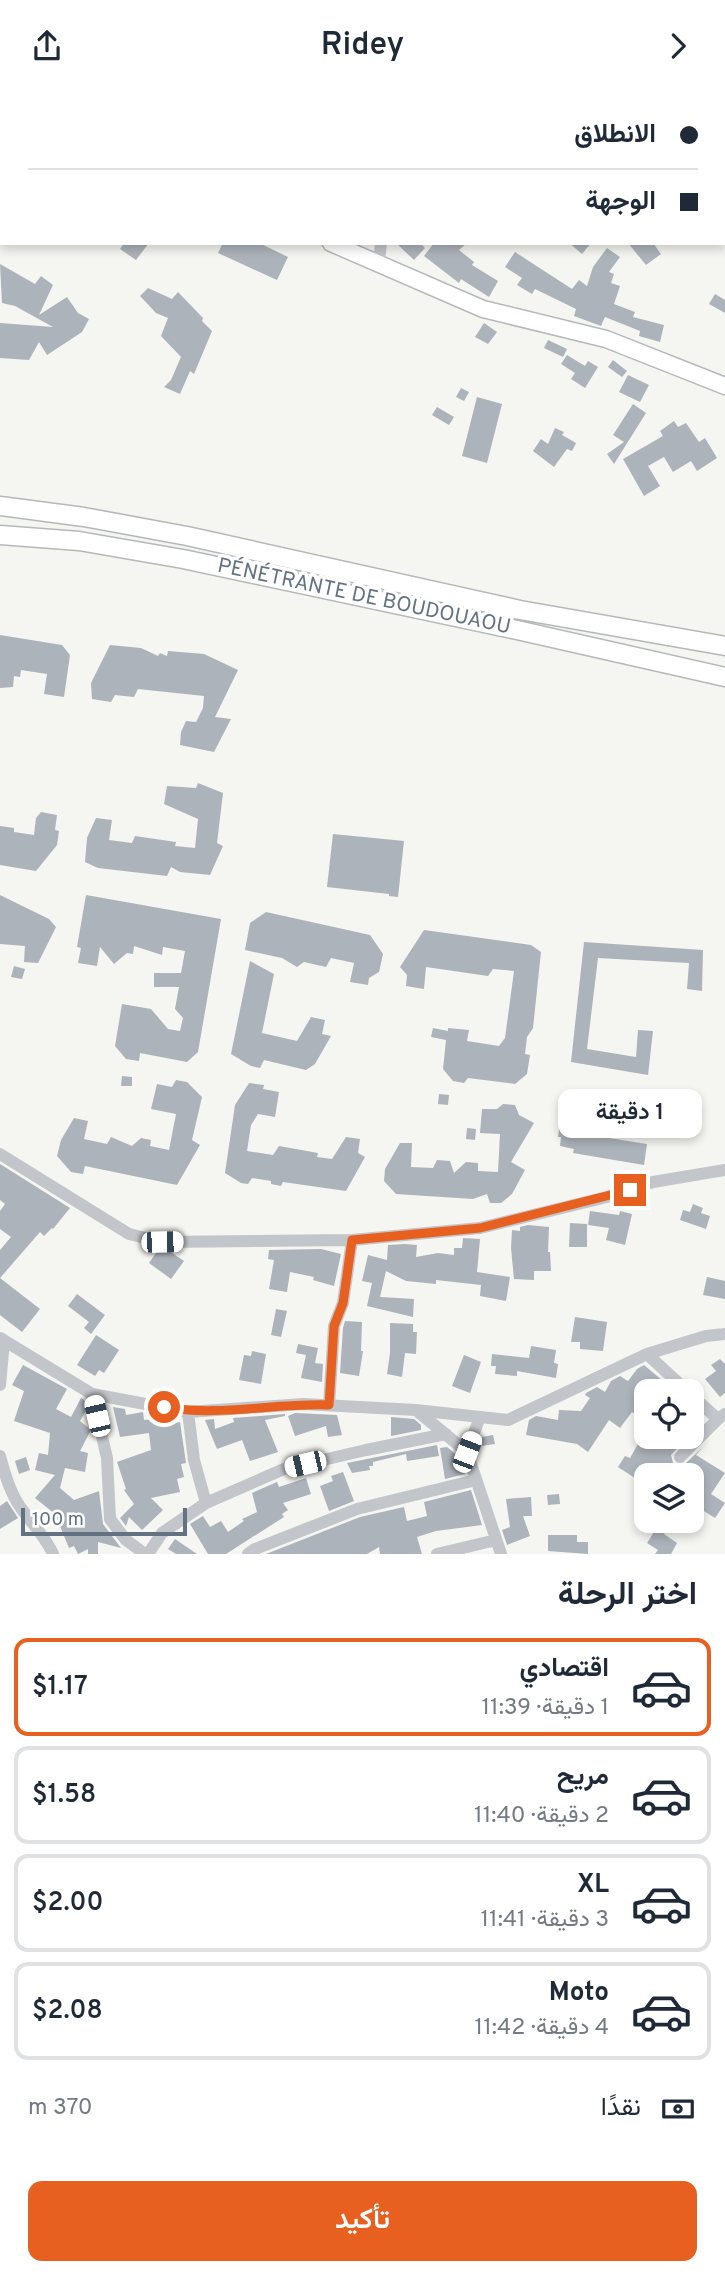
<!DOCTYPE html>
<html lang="ar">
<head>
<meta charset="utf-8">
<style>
  body { margin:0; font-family:Overpass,Vazirmatn,sans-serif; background:#f6f6f7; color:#1f2937; direction:rtl; height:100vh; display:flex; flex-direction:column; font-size:26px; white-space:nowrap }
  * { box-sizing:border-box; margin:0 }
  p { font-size:23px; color:#747a83 }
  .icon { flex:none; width:38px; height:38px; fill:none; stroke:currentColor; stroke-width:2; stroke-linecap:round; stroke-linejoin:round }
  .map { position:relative; height:1463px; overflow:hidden; direction:ltr }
  .details { display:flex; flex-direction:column; background:#fff; flex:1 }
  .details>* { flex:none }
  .banner { position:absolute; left:0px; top:0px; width:726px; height:154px; box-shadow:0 4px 10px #0003; direction:rtl; display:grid; align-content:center; height:154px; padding:0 28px; background:#fff }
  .fabs { position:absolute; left:634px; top:1288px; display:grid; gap:14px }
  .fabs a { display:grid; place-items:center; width:70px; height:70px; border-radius:14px; background:#fff; box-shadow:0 4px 10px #0003; font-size:35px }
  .scale { position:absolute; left:21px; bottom:18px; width:166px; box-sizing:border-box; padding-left:7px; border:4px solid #637283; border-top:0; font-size:19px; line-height:24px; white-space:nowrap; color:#637283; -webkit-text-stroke:5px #fff; paint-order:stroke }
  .end { position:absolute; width:32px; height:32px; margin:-16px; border:9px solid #e7601f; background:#fff; box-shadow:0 0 0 4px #fff }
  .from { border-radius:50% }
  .bubble { position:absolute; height:49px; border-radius:14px; background:#fff; box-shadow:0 4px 10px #0003; font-size:23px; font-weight:600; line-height:49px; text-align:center; direction:rtl }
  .car { position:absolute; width:21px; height:42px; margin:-21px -10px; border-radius:9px; box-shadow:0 0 5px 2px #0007; background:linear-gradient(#fff 24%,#345 0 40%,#fff 0 76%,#345 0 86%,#fff 0) }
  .banner b { display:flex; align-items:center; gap:24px; height:66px; font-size:26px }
  .banner b+b { border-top:2px solid #e0e1e3 }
  .banner i { width:18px; height:18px; background:#1f2937 }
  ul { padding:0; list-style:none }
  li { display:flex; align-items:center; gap:21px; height:98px; margin:0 14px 10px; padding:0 14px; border:4px solid #e0e1e3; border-radius:14px }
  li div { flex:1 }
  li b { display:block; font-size:26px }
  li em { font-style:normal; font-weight:600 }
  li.active { border-color:#e7601f }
  li>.icon { width:63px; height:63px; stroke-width:1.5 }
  h2 { padding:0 28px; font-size:32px; line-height:84px }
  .pay { display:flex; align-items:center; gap:18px; height:77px; padding:0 28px; font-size:26px }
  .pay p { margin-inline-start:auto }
  .cta { display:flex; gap:14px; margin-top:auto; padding:14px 28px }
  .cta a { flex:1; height:80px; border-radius:14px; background:#e7601f; color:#fff; font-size:28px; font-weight:600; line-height:80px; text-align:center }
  header { display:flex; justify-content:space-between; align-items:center; height:91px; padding:0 28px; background:#fff; font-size:32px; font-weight:600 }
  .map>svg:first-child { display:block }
  .building { fill:#adb3ba }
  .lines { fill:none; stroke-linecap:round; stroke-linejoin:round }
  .major-casing { stroke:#b5b9bd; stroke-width:19 }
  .highway-casing { stroke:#b5b8bb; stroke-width:21 }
  .minor { stroke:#c2c5c9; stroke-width:12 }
  .major { stroke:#fff; stroke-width:16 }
  .highway { stroke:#fff; stroke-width:18 }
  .route { stroke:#e7601f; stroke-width:9 }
  .labels { text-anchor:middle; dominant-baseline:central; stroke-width:7; stroke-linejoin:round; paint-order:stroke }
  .street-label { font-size:21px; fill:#637283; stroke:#fff }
</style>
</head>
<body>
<header><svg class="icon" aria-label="forward" viewBox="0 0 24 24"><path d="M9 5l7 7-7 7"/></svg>Ridey<svg class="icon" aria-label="share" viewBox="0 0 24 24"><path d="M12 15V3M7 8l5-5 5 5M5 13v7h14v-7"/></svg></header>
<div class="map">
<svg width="725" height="1463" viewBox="0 0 725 1463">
  <rect width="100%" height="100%" fill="#f5f5f1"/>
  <!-- building -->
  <path class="building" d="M124,152H149L136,169L120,158Z
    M223,152H259L288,166L277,189L218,162Z
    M396,152H420L425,157L414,169Z
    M434,152H467L459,159L474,171L472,174L498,190L489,206L461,188L459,192L424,165Z
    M569,152H591L582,163Z
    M628,152H653L661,163L646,174Z
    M607,157L620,166L609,181L614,183L611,192L620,195L614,213L635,221L633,226L664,234L660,251L639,245L640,240L605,226L601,235L574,225L576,218L535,198L532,203L517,194L522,187L505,176L515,161L572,198L579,189L587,195L593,176Z
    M0,173L35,193L41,185L53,194L39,224L67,206L78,222L89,228L82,241L47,264L39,251L29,269L0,267V232L53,236L15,215L2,212Z
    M148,197L172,208L178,201L203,227L202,230L212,240L194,283L190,280L180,303L164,296L171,289L181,266L161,245L168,227L156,222L140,205Z
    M715,203L725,209V222L709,213Z
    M484,232L497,241L488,253L475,246Z
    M548,249L567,258L563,266L544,257Z
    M567,264L585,275L588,270L598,276L585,297L571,288L575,282L561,273Z
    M613,269L627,280L622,286L608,276Z
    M628,284L649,294L640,311L619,301Z
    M461,297L469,301L464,310L456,306Z
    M477,306L502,313L487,372L462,365Z
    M633,313L646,322L614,373L607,363L624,351L613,344Z
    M437,316L454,326L449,334L432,324Z
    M674,330L678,336L686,332L699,351L705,347L717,367L697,380L691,370L673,381L664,366L648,375L660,395L644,405L623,368L663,345L660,340Z
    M555,337L564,341L562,344L576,352L572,360L567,358L554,376L533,360L541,348L548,353Z
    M0,544L62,554L70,564L64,606L44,603L47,583L21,579L20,586L14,585L13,596L0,597Z
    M110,554L141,557L158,565L160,562L167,565L168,560L204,563L238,579L215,626L231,628L214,661L180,654L181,641L186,630L196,631L203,617L204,605L138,598L134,606L115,604L111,611L92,608L91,592Z
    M198,692L223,702L217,752L223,755L210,784L180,781L171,776L167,785L98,777L85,771L87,747L96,727L112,729L109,749L132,752L135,745L176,751L175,755L195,757L198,728L164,713L167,695L196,697Z
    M41,721L57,724L55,739L59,740L57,754L36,780L0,774V735L14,737V741L34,744L36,727Z
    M333,743L404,750L398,806L389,805V803L327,796Z
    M0,804L49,828L56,836L38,872L24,871L25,855L0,853Z
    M86,804L221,828L198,961L187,971L140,962L139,970L126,968L115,955L122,913L151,918L168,938L180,940L183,927L175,918L179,896H154V882H181L185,860L163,856L162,864L134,855L133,863L127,862L114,873L100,856L97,875L78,872L81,857L77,856Z
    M266,821L370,844L383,863L379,881L369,887L368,894L350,891L354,872L331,867L326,876L304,871L297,876L282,867L245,859L250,832Z
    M424,839L531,854L541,861L533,937L527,946L525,963L530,964L527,983L515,993L468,987L464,992L453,990L443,978L446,949L431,946L433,937L448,940V937L469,939L467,950L499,955L505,947L514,880L493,878L488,885L426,876L424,898L406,895L407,884L400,876Z
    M584,851L703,859L702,900L687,898L689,872L598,867L587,958L636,966L638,939L653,940L648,984L571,971Z
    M250,870L274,883L262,942L297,950L311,926L325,929L322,943L331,945L315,973L306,979L264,969L260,977L251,975L231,963Z
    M14,875L25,878L22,888L11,886Z
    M122,985L132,986V995H121Z
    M176,989L187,991L202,1006L192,1049L200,1054L177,1094L85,1075L83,1083L71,1081L57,1065L61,1049L74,1027L88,1030L84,1048L107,1053L111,1046L132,1055L141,1047L151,1049L150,1055L169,1059L176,1023L151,1018L157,993L172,996Z
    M249,992L264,994L263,998L279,1001L275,1026L258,1023L251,1034L247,1060L273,1064L279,1055L318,1062L317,1066L332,1068L346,1046L360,1048L358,1062L365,1066L346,1100L283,1091L281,1095L271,1093V1090L252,1087L248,1093L241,1092L225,1082L235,1014Z
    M439,1003L449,1004L448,1014L438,1013Z
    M503,1013L515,1014L519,1024L534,1032L511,1071L525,1079L512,1103L501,1112H490L487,1103L473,1108L396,1103L384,1090L385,1078L400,1052H412L411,1076L433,1077L437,1069L450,1070L454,1082L466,1071L478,1072V1080L498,1081L500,1043L480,1042L482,1018H497Z
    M561,1025L579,1028L577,1042L647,1053L644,1074L573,1062L574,1058L560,1055L561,1046H558Z
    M467,1037L476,1038L475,1049L466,1048Z
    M0,1073L70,1117L53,1138L52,1137L44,1145L40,1141L0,1187V1159L11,1146L0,1138V1120L5,1113L0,1109Z
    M693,1113L703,1117L701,1122L710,1125L706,1138L680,1129L683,1119L690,1121Z
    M590,1120L619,1124L620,1120L632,1123L625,1154L606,1149L609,1137L588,1134Z
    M570,1132L587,1133V1156H569Z
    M528,1134L549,1136L548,1161H550L551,1180H534V1189L514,1188L511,1157L512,1139L520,1140V1136Z
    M463,1147L480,1148L477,1181L510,1186L506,1210L480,1205L481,1194L436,1189V1193L406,1190L386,1180L380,1206L414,1208L413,1226L367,1215L372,1192L362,1190L368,1164L387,1169L388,1154L405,1153L417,1154L416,1166L438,1162L454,1164V1157H462Z
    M321,1158L341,1163L334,1195L313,1189L314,1186L290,1181L287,1201L269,1198L274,1169L268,1168L269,1159Z
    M158,1159L169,1160L184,1170L171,1188L149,1172Z
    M707,1186L725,1190V1208L703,1204Z
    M0,1187L40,1218L22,1241L0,1224Z
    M77,1203L105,1224L91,1243L84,1237L89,1231L68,1215Z
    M276,1218L287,1220L281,1246L271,1244Z
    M575,1226L607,1231L603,1260L580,1258V1251H571Z
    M345,1230L362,1231L361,1260H363L359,1285L340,1282L343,1237Z
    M390,1232L413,1233V1241H417L416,1263L405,1262L402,1286L387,1283L390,1262Z
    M96,1244L119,1259L104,1282L99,1279L95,1285L77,1274Z
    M298,1253L318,1257L315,1272L323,1273L322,1291L301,1287L306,1264L296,1262Z
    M531,1255L556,1259L554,1272L558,1273L556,1287L517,1280V1285L495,1283L496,1275H491L492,1263L529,1267Z
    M252,1260L266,1263L261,1293L239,1289L244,1264L251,1265Z
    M464,1264L481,1271L470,1302L452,1295Z
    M720,1268L725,1273V1302L720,1306L705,1288L716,1280L711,1274Z
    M23,1274L67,1298L56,1318L71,1326L81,1307L84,1309L87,1318L80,1330L91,1339L80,1360L88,1362L85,1381L65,1377L60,1397L74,1409L99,1400L103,1433L121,1457L98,1451V1463H88V1458L78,1463L74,1455L69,1457L55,1423L35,1407L55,1384L35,1379L39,1362L48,1364L50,1342L14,1330L24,1300L12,1294Z
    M644,1274L668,1294L663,1300H646V1319L640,1327L632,1321L620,1337L609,1329L588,1361L577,1353L526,1344L529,1329L536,1325L558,1329L559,1319L581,1320L590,1307L585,1304L586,1302L597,1296L605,1301L611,1290L620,1285L628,1290L637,1278Z
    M113,1316L125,1318L126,1324L143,1321L144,1329L170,1327L171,1333L180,1331L186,1372L181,1373L184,1386L177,1388L180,1401L151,1407L163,1419L142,1439L129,1426L126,1435L120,1427L134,1413L124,1399L126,1398L117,1371L151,1359L149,1342L120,1346Z
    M691,1320L703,1331L691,1342Z
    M295,1322L337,1324L342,1344L328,1346L326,1335L295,1345L288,1325Z
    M285,1323V1325L265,1329L278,1361L250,1370L242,1349L217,1358L205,1329L214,1328L215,1338L234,1331L233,1327Z
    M391,1326L414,1328L421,1334V1339L391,1345Z
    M493,1344L495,1353L481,1355L482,1346Z
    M649,1346H678L684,1350L671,1364L673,1372L678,1375L686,1372L703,1356L696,1364L725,1382L711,1403L725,1412L715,1427L691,1412V1401L702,1385L685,1374L678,1384H645L641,1391L618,1376L625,1365L630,1367L638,1353L642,1355Z
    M437,1354L439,1365L407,1370L406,1363L373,1371V1375H369L370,1379L352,1382L347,1372Z
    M447,1356L459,1366L465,1383L445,1388L440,1357Z
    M26,1366L30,1379L19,1383L15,1370Z
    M343,1381L354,1410L329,1420L320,1395L333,1390L331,1385Z
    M306,1387L311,1403L283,1412L288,1419L282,1423L284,1426L226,1463H208L190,1433L203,1425L210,1436L221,1430L228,1441L244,1430L242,1428L257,1421L252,1402L277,1391L279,1396Z
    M471,1399L482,1434L436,1440L417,1446L422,1463H380L379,1456L367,1463H266L360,1426L404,1416L407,1430L427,1425L424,1411Z
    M559,1403L560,1413L548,1414L547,1404Z
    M531,1406L532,1425H523L530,1445L507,1454L502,1439L510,1436L506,1408Z
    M7,1410L18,1427L0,1438V1415Z
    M657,1430H672L664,1443L677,1452L671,1463H655L658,1459L647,1452L654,1441L651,1439Z
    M548,1444H577V1451H588V1463L548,1460Z
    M175,1448L197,1463H176L168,1458Z"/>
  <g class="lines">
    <!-- major casing -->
    <g class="major-casing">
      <path id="major" d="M11,0V2
        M331,152L483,218L606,248L725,295"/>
    </g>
    <!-- highway casing -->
    <g class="highway-casing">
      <path id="highway" d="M428,0L433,2
        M519,0L524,2
        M560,0L563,2
        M724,91H725
        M724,124L725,125
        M0,415L84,426L187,445L520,519L725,555
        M0,444L79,450L183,468L517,539L725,586"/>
    </g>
    <!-- minor -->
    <path class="minor" d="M191,0L192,2
      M0,26L2,25
      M375,171L380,162L381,152
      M0,1063L129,1143L162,1151L352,1149L480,1137L607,1106L653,1091L725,1079
      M0,1247L92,1303L188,1321L303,1313L416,1319L467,1361L501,1463
      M647,1263L706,1245L725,1243
      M0,1294L4,1250
      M92,1303L107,1367L110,1428L126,1449L145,1463
      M691,1304L718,1328L725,1323
      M329,1314L334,1235L343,1212L352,1149
      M416,1319L508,1329L647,1263L687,1300
      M188,1321L194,1369L206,1412
      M467,1361L480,1326
      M0,1365C5,1383 10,1402 21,1417C32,1433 45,1445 53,1463
      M680,1366L718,1328
      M148,1463L162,1442L206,1412L284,1378L366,1359L446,1343
      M248,1463L255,1458L357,1418L476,1389
      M437,1463L496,1449"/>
    <!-- major -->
    <use href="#major" class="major"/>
    <!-- highway -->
    <use href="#highway" class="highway"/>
  </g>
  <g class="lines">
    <!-- route -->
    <path class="route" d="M164,1316C218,1326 274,1312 329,1314L334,1235L343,1212L352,1149L480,1137L630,1099"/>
  </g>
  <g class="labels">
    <!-- street labels -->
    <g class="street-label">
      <text transform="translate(364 506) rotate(12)">PÉNÉTRANTE DE BOUDOUAOU</text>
    </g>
  </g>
</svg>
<div class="fabs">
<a><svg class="icon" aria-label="locate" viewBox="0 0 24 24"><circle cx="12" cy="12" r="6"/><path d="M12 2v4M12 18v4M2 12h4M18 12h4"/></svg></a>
<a><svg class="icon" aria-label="layers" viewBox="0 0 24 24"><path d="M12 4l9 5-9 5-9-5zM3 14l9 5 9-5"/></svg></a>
</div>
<div class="scale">100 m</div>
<i class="end from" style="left:164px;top:1316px"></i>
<i class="end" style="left:630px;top:1099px"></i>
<div class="bubble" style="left:558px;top:998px;width:144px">1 دقيقة</div>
<i class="car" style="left:162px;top:1151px;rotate:89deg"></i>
<i class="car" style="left:97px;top:1325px;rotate:347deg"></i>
<i class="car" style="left:467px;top:1361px;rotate:21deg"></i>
<i class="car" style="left:305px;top:1373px;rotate:257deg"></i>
<div class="banner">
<b><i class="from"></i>الانطلاق</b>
<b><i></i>الوجهة</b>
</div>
</div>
<section class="details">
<h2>اختر الرحلة</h2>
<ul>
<li class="active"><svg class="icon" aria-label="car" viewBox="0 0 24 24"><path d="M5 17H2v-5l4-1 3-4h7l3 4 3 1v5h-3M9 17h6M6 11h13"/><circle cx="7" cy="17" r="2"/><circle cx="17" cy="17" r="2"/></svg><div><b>اقتصادي</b><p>1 دقيقة · 11:39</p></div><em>$1.17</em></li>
<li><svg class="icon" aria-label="car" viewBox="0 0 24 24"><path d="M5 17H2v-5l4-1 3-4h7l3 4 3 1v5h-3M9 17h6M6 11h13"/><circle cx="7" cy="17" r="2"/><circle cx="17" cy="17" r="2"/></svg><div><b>مريح</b><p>2 دقيقة · 11:40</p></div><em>$1.58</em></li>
<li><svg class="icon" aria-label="car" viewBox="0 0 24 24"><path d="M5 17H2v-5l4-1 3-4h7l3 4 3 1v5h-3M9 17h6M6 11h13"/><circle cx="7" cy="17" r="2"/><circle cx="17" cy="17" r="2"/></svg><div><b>XL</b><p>3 دقيقة · 11:41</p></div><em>$2.00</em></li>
<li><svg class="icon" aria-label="car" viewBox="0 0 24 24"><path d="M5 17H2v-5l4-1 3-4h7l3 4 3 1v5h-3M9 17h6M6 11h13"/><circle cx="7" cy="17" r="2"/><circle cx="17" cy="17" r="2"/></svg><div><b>Moto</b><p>4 دقيقة · 11:42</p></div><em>$2.08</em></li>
</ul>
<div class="pay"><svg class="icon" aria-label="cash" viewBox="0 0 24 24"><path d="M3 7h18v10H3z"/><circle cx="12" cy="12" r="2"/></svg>نقدًا<p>370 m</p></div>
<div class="cta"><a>تأكيد</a></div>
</section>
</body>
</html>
